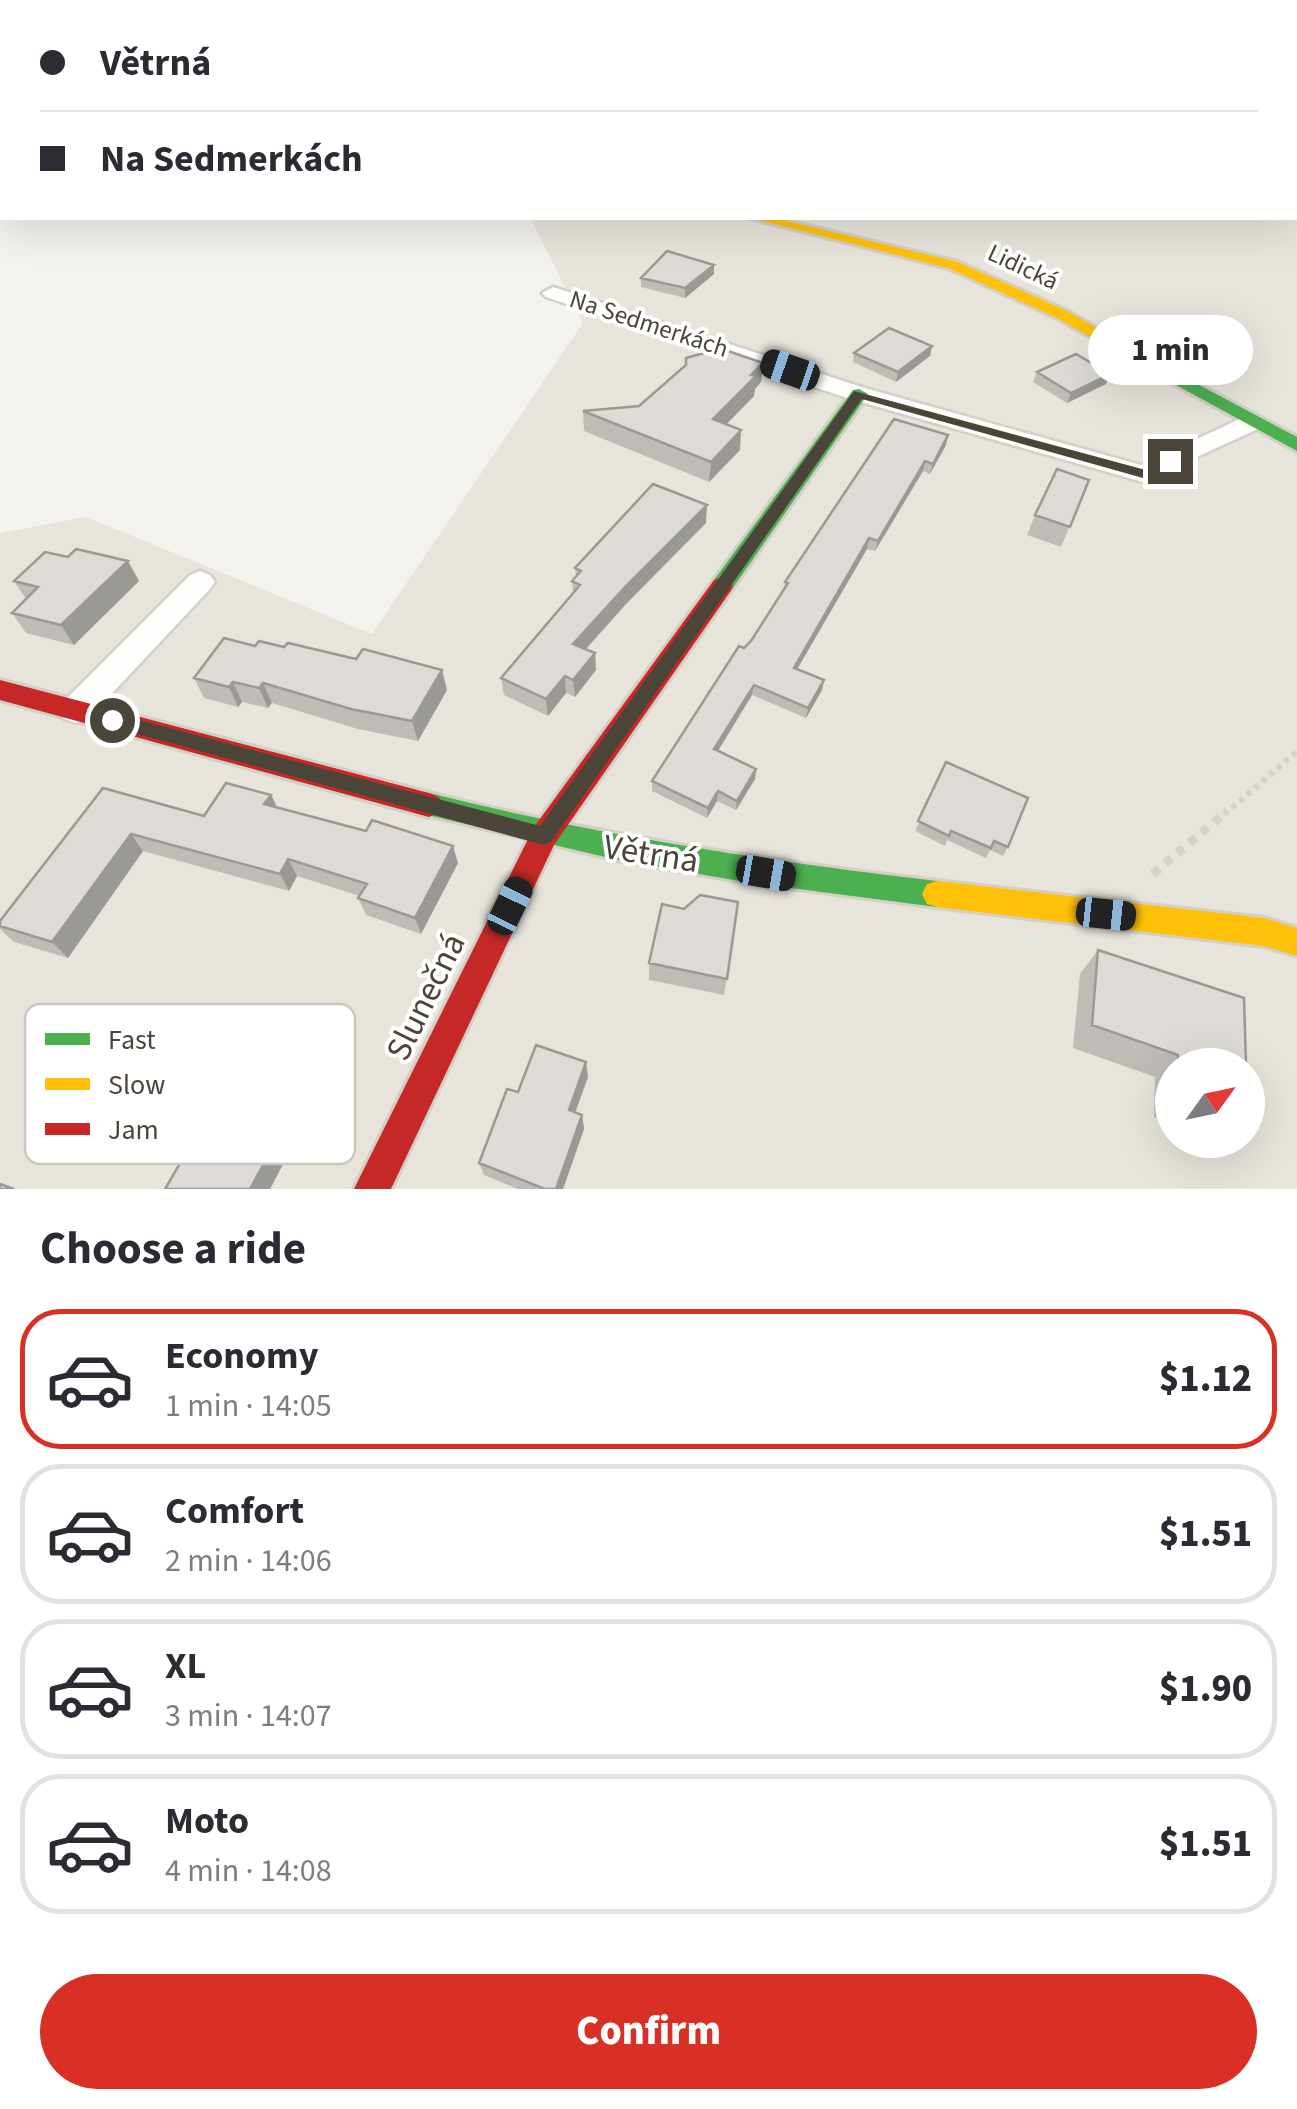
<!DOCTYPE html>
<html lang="en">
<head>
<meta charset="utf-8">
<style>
  body { margin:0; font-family:"Source Sans 3",sans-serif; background:#f2f2f3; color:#2b2b33; height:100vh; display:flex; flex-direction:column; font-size:38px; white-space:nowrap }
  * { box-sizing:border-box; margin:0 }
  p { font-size:32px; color:#7c7c81 }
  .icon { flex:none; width:55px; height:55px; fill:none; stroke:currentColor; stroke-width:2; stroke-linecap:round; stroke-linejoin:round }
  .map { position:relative; height:1189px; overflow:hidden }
  .side { display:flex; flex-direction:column; background:#fff; flex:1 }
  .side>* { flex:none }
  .banner { position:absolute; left:0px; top:0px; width:1298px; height:220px; box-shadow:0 10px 40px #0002; display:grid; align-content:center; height:220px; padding:0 40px; background:#fff }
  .needle { width:65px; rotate:57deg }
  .fabs { position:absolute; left:1155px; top:1048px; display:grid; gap:20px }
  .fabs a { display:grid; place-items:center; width:110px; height:110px; border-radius:50%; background:#fff; box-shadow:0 10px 40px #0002; font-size:50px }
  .end { position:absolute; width:45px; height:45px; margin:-22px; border:12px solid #4b4439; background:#fff; box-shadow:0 0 0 5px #fff }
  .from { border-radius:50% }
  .bubble { position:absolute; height:70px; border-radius:35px; background:#fff; box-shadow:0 10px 40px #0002; font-size:32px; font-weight:800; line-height:70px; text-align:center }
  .car { position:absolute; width:30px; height:60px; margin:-30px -15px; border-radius:12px; box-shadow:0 0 8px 2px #0007; background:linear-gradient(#222 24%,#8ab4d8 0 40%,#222 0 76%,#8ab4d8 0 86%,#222 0) }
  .banner b { display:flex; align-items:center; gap:35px; height:95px; font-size:38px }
  .banner b+b { border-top:2px solid #e1e1e2 }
  .banner i { width:25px; height:25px; background:#2b2b33 }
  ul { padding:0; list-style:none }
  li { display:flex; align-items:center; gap:30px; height:140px; margin:0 20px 15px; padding:0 20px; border:5px solid #e1e1e2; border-radius:40px }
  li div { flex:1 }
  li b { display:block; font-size:38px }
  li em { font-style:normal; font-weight:800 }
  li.selected { border-color:#d93025 }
  li>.icon { width:90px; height:90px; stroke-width:1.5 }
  h2 { padding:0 40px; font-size:45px; line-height:120px }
  .button { display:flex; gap:20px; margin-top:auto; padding:20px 40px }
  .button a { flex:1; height:115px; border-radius:60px; background:#d93025; color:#fff; font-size:40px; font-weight:800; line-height:115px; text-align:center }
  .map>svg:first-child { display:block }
  .residential { fill:#e7e4dc; fill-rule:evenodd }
  .green { fill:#e1eecf }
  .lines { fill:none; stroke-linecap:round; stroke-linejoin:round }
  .lane-casing { stroke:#d2d0cb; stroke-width:5 }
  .street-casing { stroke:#d2d0cb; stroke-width:5 }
  .fast-casing { stroke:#d3cfc5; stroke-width:6 }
  .slow-casing { stroke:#d3cfc5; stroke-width:6 }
  .jam-casing { stroke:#d3cfc5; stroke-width:6 }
  .path-far1 { stroke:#d3d2cc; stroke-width:6; stroke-dasharray:5 5; stroke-linecap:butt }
  .path { stroke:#d3d2cc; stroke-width:9; stroke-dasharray:8 8; stroke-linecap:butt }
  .lane { fill:#fdfdfc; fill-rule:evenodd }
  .street { fill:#fdfdfc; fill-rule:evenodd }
  .fast { fill:#4caf50; fill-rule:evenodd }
  .slow { fill:#ffc107; fill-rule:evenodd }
  .jam { fill:#c62828; fill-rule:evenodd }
  .wall { fill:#bfbcb8 }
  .shaded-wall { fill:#9b9996 }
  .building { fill:#dedbd6; stroke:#9b9996; stroke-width:2.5 }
  .route { fill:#4b4439 }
  .labels { text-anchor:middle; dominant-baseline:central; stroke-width:8; stroke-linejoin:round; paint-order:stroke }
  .far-street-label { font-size:25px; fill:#4b4439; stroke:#fff }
  .near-street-label { font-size:35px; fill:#4b4439; stroke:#fff }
  .key { fill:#fff; stroke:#c9c7c4; stroke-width:2.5 }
  .key-label { font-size:28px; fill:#4b4439 }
</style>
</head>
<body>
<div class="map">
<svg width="1297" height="1189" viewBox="0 0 1297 1189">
  <rect width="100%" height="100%" fill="#f4f2ee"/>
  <!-- residential -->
  <path class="residential" d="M512,0H1297V1189H0V533L86,517L372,634L583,323L530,218H1295V2ZM1172,1065H1248V1140H1172Z"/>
  <!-- green -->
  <path class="green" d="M1195,0L1213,2L782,1L783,0Z"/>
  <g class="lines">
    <!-- lane casing -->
    <g class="lane-casing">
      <path id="lane" d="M0,156L2,157V162H0Z"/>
    </g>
    <!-- street casing -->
    <g class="street-casing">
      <path id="street" d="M553,287L868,389L1141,465L1244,417L1253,415L1265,422L1262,427L1143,482L850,399L546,297L542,293Z
        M200,571L210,575L215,582L210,589L88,719L76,723L64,719L59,710L64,701L190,575Z"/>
    </g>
    <!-- fast casing -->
    <g class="fast-casing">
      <path id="fast" d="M1295,112H1297V120H1295Z
        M1171,370L1297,437V451L1165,379V371Z
        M859,389L868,394L730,592H714L711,586L714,580L853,390Z
        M429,793C596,835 766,861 937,881L947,884L952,894L947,904L937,907L745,882L618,860L419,813L415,805L419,797Z"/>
    </g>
    <!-- slow casing -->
    <g class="slow-casing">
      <path id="slow" d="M532,0H543L545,2H534Z
        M751,218H774L958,262L1067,311L1180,375L1177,379H1165L1055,317L948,268Z
        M937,881L1264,918L1297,928V956L1264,946L937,907L927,904L922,894L927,884Z"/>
    </g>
    <!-- jam casing -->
    <g class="jam-casing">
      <path id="jam" d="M722,578L730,580L733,586L730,592L554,845L391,1189H354L534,827L714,580Z
        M0,680L429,793L439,797L443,805L439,813L429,817L0,700Z"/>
    </g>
    <!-- path-far1 -->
    <path class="path-far1" d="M1224,814L1297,752"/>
    <!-- path -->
    <path class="path" d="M1153,874L1227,811"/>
    <!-- lane -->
    <use href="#lane" class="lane"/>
    <!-- street -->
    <use href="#street" class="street"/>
    <!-- fast -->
    <use href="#fast" class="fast"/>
    <!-- slow -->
    <use href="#slow" class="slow"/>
    <!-- jam -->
    <use href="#jam" class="jam"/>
  </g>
  <!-- wall -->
  <path class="wall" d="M714,265V274L685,298L641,287V278Z
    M932,346L930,356L896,382L853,362L854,353Z
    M721,358L763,363L761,382L755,389L754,396L726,424L740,450L709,482L584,431L583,411L639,406Z
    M1037,372L1110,374L1106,384L1067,403L1033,382Z
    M948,435L946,445L930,474L923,471L875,551L867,549L797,669L824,680L822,690L806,718L752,695L718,751L756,769L755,779L736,810L717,801L707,818L652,791V781L744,648L751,641L784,589L785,582Z
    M1089,480L1061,547L1027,535L1035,515Z
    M706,523L625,605L586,649L595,653L596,670L575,697L566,693L548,716L504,695L501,678L573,593L572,581L576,576L575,568Z
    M14,581H139L74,645L26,633L12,613L26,599Z
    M255,646L284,647L442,670L447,690L418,741L358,729L272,703L268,708L242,702L238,707L204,698L194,678Z
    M946,762L1008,847L1003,856L990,850L986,858L947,840L945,846L915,831Z
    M103,788L204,816L271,795L277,808L458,863L421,934L366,915L358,898L360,896L297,876L289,891L143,851L68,958L14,942L0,929V921Z
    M738,902L724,995L649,980V963L684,909Z
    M1098,950L1246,1065H1172V1123L1154,1117L1155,1077L1073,1048L1080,974Z
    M586,1062L588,1077L575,1113L582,1115L584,1129L563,1189H518L484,1175L479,1163L518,1092Z
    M280,1134L292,1147L270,1189H165L182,1160L162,1146Z"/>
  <!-- shaded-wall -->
  <path class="shaded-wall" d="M714,265V274L685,298V288Z
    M932,346L930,356L896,382L898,372Z
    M763,363L761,382L755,389L754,396L712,439L713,419Z
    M1110,374L1106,384L1067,403L1071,393Z
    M741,430L740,450L709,482L711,462Z
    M948,435L946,445L930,474L933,464Z
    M925,461L923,471L875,551L878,541Z
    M707,505L706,523L625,605L575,661L573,644L625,587Z
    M869,538L867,549L792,678L794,668Z
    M128,561L139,581L74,645L61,625Z
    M595,653L596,670L575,697L573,680Z
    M442,670L447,690L418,741L412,721Z
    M565,676L566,693L548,716L546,699Z
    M824,680L822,690L806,718L808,708Z
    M233,682L242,702L238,707L229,687Z
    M263,683L272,703L268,708L259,688Z
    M754,685L752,695L713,759L714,749Z
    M756,769L755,779L736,810L737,801Z
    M718,791L717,801L707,818L708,808Z
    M271,795L280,813L264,804Z
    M131,834L143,851L68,958L52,942Z
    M453,846L458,863L421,934L415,918Z
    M288,859L297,876L289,891L280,874Z
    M586,1062L588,1077L571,1124L569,1110Z
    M582,1115L584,1129L563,1189H556Z
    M280,1134L292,1147L270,1189H250Z"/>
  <!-- building -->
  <path class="building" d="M605,0H757L761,2H609Z
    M667,251L714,265L685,288L641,278Z
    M889,328L932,346L898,372L854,353Z
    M728,351L763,363L751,375L756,376L713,419L741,430L711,462L583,411L639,406L686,365V358L704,353L721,358Z
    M1076,354L1110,374L1071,393L1037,372Z
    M894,419L948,435L933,464L925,461L878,541L869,538L794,668L824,680L808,708L754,685L714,749L756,769L737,801L718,791L708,808L652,781L739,646L744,648L751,641L788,583L785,582Z
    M1057,469L1089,480L1070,527L1035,515Z
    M653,484L707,505L625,587L573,644L595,653L573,680L565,676L546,699L501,678L580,585L572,581L581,571L575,568Z
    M76,549L128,561L61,625L12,613L38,587L14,581L45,552L68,557Z
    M224,638L255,646L259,641L284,647L288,643L356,659L363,649L442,670L412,721L351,709L263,683L259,688L233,682L229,687L194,678Z
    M946,762L1028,798L1008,847L994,841L991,848L951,831L949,836L918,821Z
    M226,783L271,795L264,804L366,831L372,820L453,846L415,918L358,898L367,884L288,859L280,874L131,834L52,942L0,926V921L103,788L204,816Z
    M700,895L738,902L727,979L649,963L662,904L684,909Z
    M1098,950L1244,998L1246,1065H1178V1055L1092,1025Z
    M536,1045L586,1062L569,1110L582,1115L556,1189H545L479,1163L507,1089L518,1092Z
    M191,1097L280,1134L250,1189H165L185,1155L162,1146Z
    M0,1184L14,1189H0Z"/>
  <!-- route -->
  <path class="route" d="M854,391L1142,469L1170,456L1178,461L1143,478L862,399L551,842L544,845L112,727L102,720L112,713L540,826Z"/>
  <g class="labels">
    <!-- far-street labels -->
    <g class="far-street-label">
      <text transform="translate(1023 267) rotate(25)">Lidická</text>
      <text transform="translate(649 324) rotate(18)">Na Sedmerkách</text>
    </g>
    <!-- near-street labels -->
    <g class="near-street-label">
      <text transform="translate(651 854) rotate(9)">Větrná</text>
      <text transform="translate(426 997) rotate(-64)">Slunečná</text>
    </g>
  </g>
  <!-- legend -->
  <rect x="25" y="1004" width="330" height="160" rx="15" class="key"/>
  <rect x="45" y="1033" width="45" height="12" fill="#4caf50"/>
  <rect x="45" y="1078" width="45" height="12" fill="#ffc107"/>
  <rect x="45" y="1123" width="45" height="12" fill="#c62828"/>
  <g class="key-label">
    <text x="108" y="1049">Fast</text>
    <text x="108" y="1094">Slow</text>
    <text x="108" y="1139">Jam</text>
  </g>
</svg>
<div class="fabs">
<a><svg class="needle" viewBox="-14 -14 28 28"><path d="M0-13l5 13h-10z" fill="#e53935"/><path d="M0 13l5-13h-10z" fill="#7c7c81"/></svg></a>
</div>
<i class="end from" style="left:112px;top:720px"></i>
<i class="end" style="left:1170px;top:461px"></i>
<div class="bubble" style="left:1088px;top:315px;width:165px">1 min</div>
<i class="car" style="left:790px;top:370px;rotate:289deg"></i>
<i class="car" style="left:766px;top:873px;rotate:100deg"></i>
<i class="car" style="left:510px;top:906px;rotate:26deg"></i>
<i class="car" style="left:1106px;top:914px;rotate:96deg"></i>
<div class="banner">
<b><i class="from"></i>Větrná</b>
<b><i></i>Na Sedmerkách</b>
</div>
</div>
<section class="side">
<h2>Choose a ride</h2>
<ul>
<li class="selected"><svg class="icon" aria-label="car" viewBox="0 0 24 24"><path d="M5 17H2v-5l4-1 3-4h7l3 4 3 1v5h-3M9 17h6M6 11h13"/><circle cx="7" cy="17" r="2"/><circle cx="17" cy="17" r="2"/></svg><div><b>Economy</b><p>1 min · 14:05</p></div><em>$1.12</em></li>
<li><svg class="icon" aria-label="car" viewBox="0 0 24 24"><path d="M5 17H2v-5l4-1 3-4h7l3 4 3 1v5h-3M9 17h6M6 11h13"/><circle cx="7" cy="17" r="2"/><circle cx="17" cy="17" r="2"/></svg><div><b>Comfort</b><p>2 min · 14:06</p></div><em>$1.51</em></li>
<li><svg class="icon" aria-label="car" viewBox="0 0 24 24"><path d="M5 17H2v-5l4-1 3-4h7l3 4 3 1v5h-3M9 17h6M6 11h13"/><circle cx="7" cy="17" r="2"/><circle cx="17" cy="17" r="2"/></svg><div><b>XL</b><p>3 min · 14:07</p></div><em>$1.90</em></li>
<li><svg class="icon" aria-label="car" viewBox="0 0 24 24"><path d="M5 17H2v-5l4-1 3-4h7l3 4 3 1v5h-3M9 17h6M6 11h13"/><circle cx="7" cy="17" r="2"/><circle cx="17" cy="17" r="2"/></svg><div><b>Moto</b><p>4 min · 14:08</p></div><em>$1.51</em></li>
</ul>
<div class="button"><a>Confirm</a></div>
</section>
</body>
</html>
